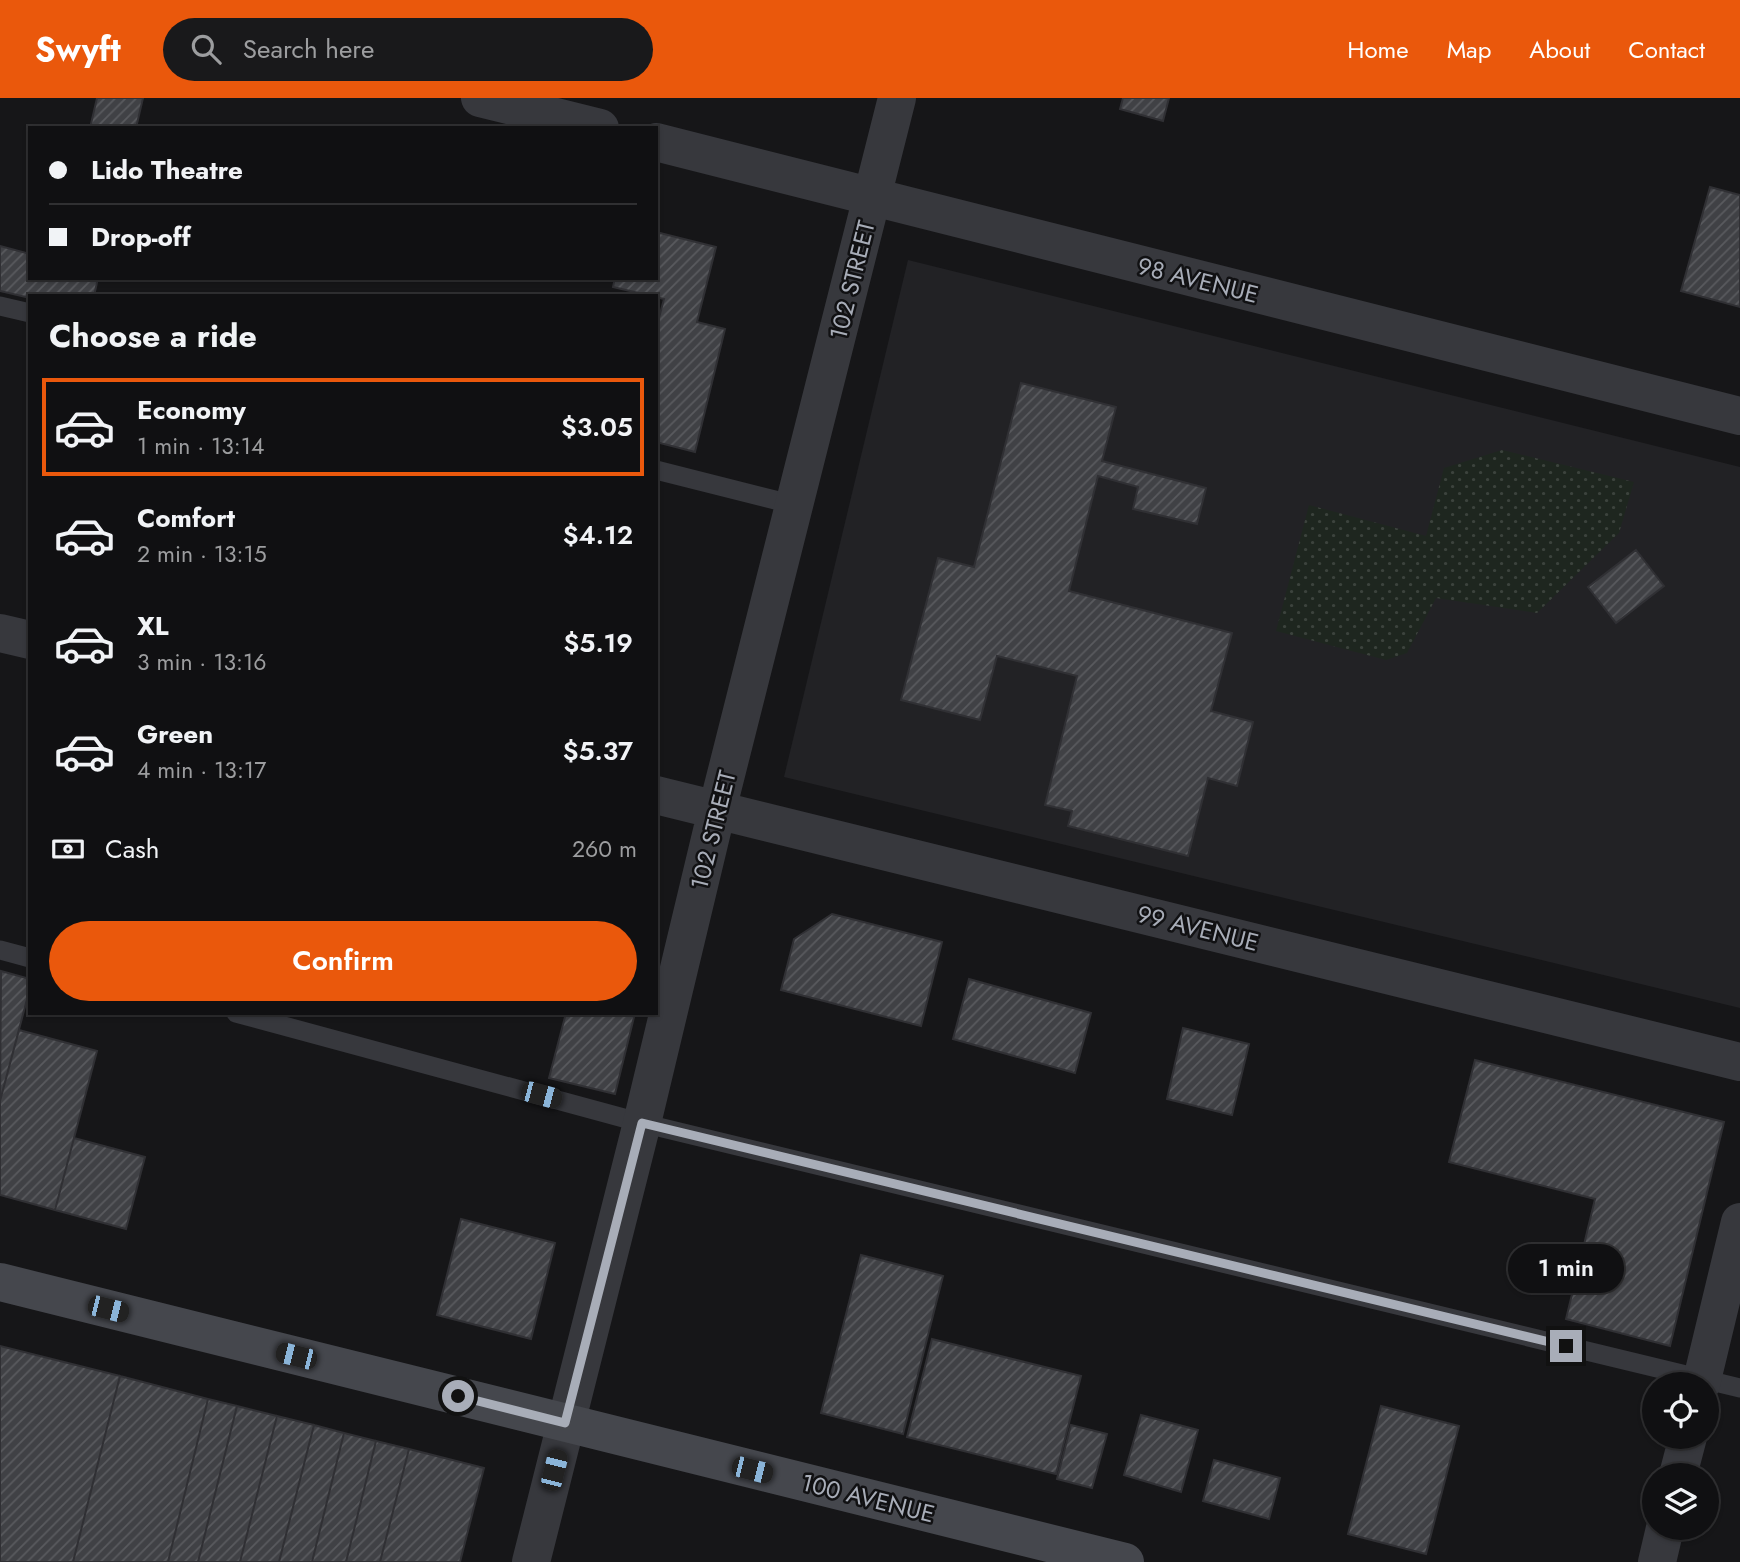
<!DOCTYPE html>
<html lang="en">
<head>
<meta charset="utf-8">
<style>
  body { margin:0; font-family:Jost,sans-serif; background:#19191b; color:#f1f3f6; height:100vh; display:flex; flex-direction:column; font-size:26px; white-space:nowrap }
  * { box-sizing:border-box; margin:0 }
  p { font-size:23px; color:#9c9d9f }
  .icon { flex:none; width:38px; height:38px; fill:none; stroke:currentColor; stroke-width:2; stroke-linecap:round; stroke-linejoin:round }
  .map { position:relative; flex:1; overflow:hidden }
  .panel { position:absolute; left:28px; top:196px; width:630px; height:721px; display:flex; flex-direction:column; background:#101012; border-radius:0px; box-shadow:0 2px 5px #0004,0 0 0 2px #303032 }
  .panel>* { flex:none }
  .hud { position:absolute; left:28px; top:28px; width:630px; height:154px; border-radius:0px; box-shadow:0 2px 5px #0004,0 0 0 2px #303032; display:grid; align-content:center; height:154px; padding:0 21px; background:#101012 }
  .controls { position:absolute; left:1642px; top:1274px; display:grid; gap:14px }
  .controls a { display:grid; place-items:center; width:77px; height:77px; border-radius:50%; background:#101012; box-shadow:0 2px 5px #0004,0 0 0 2px #303032; font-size:35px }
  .end { position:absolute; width:32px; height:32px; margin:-16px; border:9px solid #a8adb8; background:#111; box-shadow:0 0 0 4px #111 }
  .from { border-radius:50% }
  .bubble { position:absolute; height:49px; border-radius:24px; background:#101012; box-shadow:0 2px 5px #0004,0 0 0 2px #303032; font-size:23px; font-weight:600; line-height:49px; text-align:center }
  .car { position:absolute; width:21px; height:42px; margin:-21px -10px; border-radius:9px; box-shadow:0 0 5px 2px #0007; background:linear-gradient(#222 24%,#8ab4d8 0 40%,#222 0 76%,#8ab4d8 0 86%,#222 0) }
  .hud b { display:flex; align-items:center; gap:24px; height:66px; font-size:26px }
  .hud b+b { border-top:2px solid #303032 }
  .hud i { width:18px; height:18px; background:#f1f3f6 }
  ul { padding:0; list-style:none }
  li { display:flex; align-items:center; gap:21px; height:98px; margin:0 14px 10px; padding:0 7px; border:4px solid transparent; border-radius:0px }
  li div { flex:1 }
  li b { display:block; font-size:26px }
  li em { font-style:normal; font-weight:600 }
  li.current { border-color:#ea580c }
  li>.icon { width:63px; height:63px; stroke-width:1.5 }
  h2 { padding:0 21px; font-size:32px; line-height:84px }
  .pay { display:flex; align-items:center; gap:18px; height:77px; padding:0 21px; font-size:26px }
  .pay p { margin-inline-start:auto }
  .cta { display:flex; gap:14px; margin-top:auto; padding:14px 21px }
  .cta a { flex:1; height:80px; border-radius:42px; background:#ea580c; color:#fff; font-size:28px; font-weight:600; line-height:80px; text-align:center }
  header { display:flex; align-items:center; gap:42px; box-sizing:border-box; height:98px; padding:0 35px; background:#ea580c; color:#fff }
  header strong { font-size:33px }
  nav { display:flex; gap:38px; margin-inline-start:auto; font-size:24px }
  .search { width:490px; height:63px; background:#19191b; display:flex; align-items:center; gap:18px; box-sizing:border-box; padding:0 24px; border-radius:38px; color:#9c9d9f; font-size:26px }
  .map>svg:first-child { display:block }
  .built { fill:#222225 }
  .park { fill:url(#park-dots) }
  .building { fill:url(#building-hatch); stroke:#303034; stroke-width:2 }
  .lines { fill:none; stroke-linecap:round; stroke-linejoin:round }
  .lane { stroke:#37383d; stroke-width:19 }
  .street { stroke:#37383d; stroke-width:38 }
  .secondary { stroke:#45474d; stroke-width:38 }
  .route { stroke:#a8adb8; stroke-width:9 }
  .labels { text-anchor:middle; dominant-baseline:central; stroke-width:5; stroke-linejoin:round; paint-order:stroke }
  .street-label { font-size:24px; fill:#a8adb8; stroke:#111113 }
</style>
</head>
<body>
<header>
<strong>Swyft</strong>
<div class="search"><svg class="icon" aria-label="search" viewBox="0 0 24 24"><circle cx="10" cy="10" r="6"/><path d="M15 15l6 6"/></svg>Search here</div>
<nav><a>Home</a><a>Map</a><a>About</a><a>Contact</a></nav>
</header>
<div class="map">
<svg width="1740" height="1464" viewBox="0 0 1740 1464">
  <defs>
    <pattern id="park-dots" width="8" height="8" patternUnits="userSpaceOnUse" patternTransform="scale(1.75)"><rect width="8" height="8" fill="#1e261f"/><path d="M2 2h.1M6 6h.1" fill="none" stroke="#3c433d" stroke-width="1.8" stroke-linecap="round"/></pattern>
    <pattern id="building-hatch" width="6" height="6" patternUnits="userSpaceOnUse" patternTransform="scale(1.75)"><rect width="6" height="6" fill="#404145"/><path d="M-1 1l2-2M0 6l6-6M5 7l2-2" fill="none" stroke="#595a5e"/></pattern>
  </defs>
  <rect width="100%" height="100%" fill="#161618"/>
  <!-- built -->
  <path class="built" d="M908,162L1740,369V910L784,679Z"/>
  <!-- park -->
  <path class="park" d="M1502,352L1634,384L1619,435L1537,515L1436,500L1407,555L1386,562L1276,533L1309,407L1426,438L1444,370Z"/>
  <!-- building -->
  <path class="building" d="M97,0H143L136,30H90Z
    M1123,0H1169L1163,23L1120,11Z
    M1710,89L1740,97V209L1681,193Z
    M656,134L716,149L697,224L725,231L695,354L656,344V231L664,201L613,189L615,180H656Z
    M0,148L30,156V180H98L94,198H30V200L0,193Z
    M1021,285L1116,309L1102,363L1206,390L1197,426L1133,411L1138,389L1098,378L1069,493L1232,535L1211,613L1253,624L1237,688L1208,680L1188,758L1068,728L1072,713L1045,707L1077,578L997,558L980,622L901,602L938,460L974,469Z
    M1636,452L1664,488L1616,525L1588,489Z
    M832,816L942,844L921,928L781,892L794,841Z
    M1,873L30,881V890L0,1003Z
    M969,881L1091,915L1075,975L953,941Z
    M566,915H635L615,996L549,980Z
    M1183,930L1249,946L1232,1017L1167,1001Z
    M19,932L97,953L55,1112L0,1097V1003Z
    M1475,962L1724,1024L1670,1248L1566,1221L1595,1101L1449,1064Z
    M74,1040L145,1059L126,1131L55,1112Z
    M461,1121L555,1145L531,1241L437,1217Z
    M861,1157L943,1178L903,1336L821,1315Z
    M932,1241L1081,1278L1056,1376L907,1339Z
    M0,1248L120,1278L73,1464H0Z
    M120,1278L208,1301L168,1464H73Z
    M208,1301L237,1308L198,1464H168Z
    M237,1308L277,1318L240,1464H198Z
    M1381,1308L1459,1328L1426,1456L1348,1436Z
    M1141,1317L1198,1332L1181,1394L1124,1377Z
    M277,1318L314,1327L279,1464H240Z
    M314,1327L344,1335L312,1464H279Z
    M1071,1327L1107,1336L1092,1390L1057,1381Z
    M344,1335L376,1343L346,1464H312Z
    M376,1343L409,1351L380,1464H346Z
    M409,1351L484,1370L460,1464H380Z
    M1214,1362L1280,1380L1269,1421L1203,1403Z"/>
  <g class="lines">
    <!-- lane -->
    <path class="lane" d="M0,208L30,215
      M656,372L795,407
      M0,852L30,860
      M236,915L642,1025L1740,1290"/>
    <!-- street -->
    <path class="street" d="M480,0L600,30
      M656,44L1740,318
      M0,535L30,542
      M656,697L1740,964
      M1701,1286L1740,1124
      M1678,1377L1688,1339
      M531,1464L642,1025L717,712L897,0
      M1657,1464L1665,1430"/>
    <!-- secondary -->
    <path class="secondary" d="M0,1184L1125,1464"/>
  </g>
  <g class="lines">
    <!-- route -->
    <path class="route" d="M458,1298L565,1325L642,1025L1566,1248"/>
  </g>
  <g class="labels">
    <!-- street labels -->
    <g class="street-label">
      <text transform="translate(852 182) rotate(-76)">102 STREET</text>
      <text transform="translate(1198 182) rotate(14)">98 AVENUE</text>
      <text transform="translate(713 732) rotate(-76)">102 STREET</text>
      <text transform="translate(1198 830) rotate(14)">99 AVENUE</text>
      <text transform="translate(868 1400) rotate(14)">100 AVENUE</text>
    </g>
  </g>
</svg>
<div class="controls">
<a><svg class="icon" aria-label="locate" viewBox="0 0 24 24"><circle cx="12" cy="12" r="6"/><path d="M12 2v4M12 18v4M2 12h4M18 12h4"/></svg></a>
<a><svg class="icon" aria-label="layers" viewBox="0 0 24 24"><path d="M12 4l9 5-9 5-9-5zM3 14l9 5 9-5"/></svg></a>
</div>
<i class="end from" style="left:458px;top:1298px"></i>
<i class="end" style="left:1566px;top:1248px"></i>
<div class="bubble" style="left:1508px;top:1146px;width:116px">1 min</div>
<i class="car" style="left:541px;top:997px;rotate:105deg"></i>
<i class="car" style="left:108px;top:1211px;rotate:104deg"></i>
<i class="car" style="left:296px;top:1258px;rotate:284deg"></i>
<i class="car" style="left:554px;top:1372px;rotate:14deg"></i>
<i class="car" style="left:752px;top:1372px;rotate:104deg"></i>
<div class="hud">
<b><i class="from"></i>Lido Theatre</b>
<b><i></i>Drop-off</b>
</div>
<section class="panel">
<h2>Choose a ride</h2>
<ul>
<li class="current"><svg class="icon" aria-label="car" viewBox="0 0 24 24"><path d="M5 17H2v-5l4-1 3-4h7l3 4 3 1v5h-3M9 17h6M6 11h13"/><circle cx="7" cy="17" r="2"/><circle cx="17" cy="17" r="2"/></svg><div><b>Economy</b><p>1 min · 13:14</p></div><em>$3.05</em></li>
<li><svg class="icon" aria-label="car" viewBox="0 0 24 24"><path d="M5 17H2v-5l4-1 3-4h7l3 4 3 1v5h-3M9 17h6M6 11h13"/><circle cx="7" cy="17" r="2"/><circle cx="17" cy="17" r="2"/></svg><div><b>Comfort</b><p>2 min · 13:15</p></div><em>$4.12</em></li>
<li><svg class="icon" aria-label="car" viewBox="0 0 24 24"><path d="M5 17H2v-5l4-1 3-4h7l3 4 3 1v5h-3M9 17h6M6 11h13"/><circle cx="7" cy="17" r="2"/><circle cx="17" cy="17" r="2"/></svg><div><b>XL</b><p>3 min · 13:16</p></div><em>$5.19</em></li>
<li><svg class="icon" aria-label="car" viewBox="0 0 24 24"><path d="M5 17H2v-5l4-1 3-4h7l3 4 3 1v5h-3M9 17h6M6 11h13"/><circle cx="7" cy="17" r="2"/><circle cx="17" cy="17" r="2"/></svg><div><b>Green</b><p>4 min · 13:17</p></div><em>$5.37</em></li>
</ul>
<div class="pay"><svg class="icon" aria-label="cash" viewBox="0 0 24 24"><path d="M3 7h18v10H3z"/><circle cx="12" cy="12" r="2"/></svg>Cash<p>260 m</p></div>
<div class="cta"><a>Confirm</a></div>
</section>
</div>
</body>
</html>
